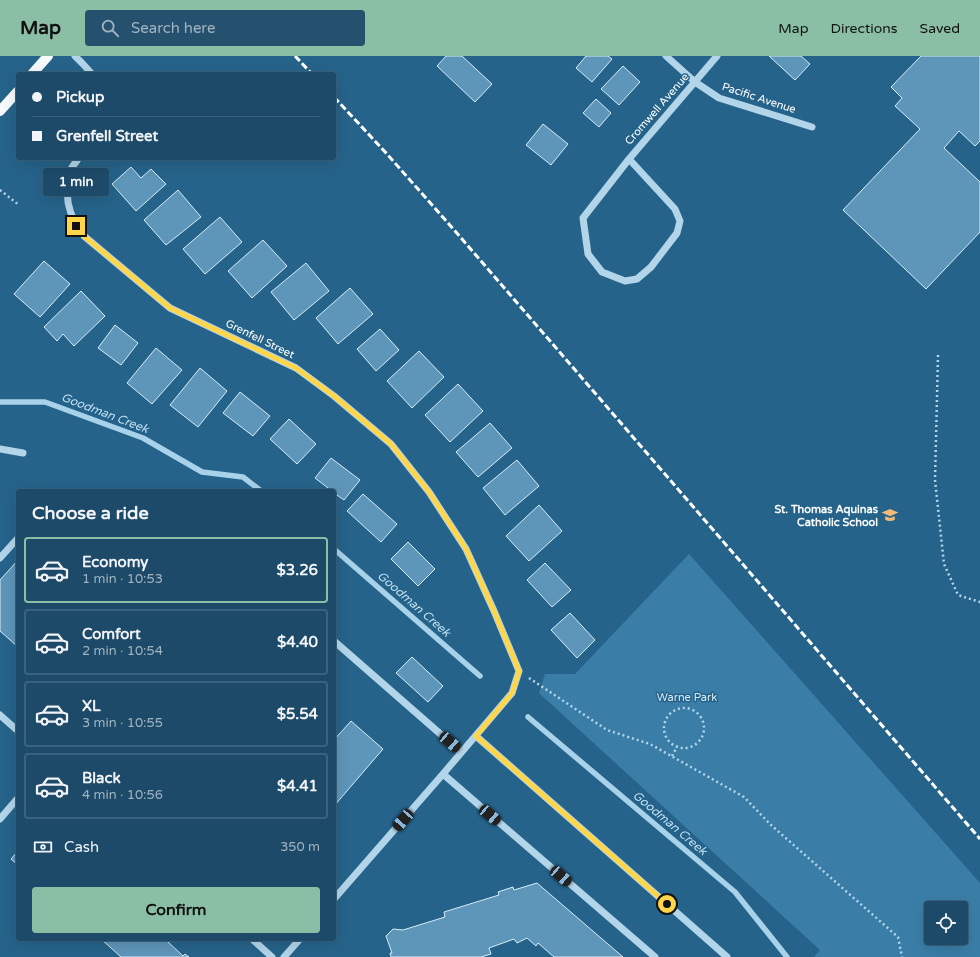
<!DOCTYPE html>
<html lang="en">
<head>
<meta charset="utf-8">
<style>
  body { margin:0; font-family:"Varela Round",sans-serif; background:#25516e; color:#f1f3f6; height:100vh; display:flex; flex-direction:column; font-size:15px; white-space:nowrap }
  * { box-sizing:border-box; margin:0 }
  p { font-size:13px; color:#a0b3c0 }
  .icon { flex:none; width:22px; height:22px; fill:none; stroke:currentColor; stroke-width:2; stroke-linecap:round; stroke-linejoin:round }
  .map { position:relative; flex:1; overflow:hidden }
  .drawer { position:absolute; left:16px; top:433px; width:320px; height:452px; display:flex; flex-direction:column; background:#1c4a68; border-radius:4px; box-shadow:0 4px 16px #0002,0 0 0 1px #3a627c }
  .drawer>* { flex:none }
  .guide { position:absolute; left:16px; top:16px; width:320px; height:88px; border-radius:4px; box-shadow:0 4px 16px #0002,0 0 0 1px #3a627c; display:grid; align-content:center; height:88px; padding:0 16px; background:#1c4a68 }
  .controls { position:absolute; left:924px; top:845px; display:grid; gap:8px }
  .controls a { display:grid; place-items:center; width:44px; height:44px; border-radius:4px; background:#1c4a68; box-shadow:0 4px 16px #0002,0 0 0 1px #3a627c; font-size:20px }
  .end { position:absolute; width:18px; height:18px; margin:-9px; border:5px solid #ffd54a; background:#111; box-shadow:0 0 0 2px #111 }
  .from { border-radius:50% }
  .bubble { position:absolute; height:28px; border-radius:4px; background:#1c4a68; box-shadow:0 4px 16px #0002,0 0 0 1px #3a627c; font-size:13px; font-weight:700; line-height:28px; text-align:center }
  .car { position:absolute; width:12px; height:24px; margin:-12px -6px; border-radius:5px; box-shadow:0 0 3px 1px #0007; background:linear-gradient(#222 24%,#8ab4d8 0 40%,#222 0 76%,#8ab4d8 0 86%,#222 0) }
  .guide b { display:flex; align-items:center; gap:14px; height:38px; font-size:15px }
  .guide b+b { border-top:1px solid #3a627c }
  .guide i { width:10px; height:10px; background:#f1f3f6 }
  ul { padding:0; list-style:none }
  li { display:flex; align-items:center; gap:12px; height:66px; margin:0 8px 6px; padding:0 8px; border:2px solid #3a627c; border-radius:4px }
  li div { flex:1 }
  li b { display:block; font-size:15px }
  li em { font-style:normal; font-weight:700 }
  li.active { border-color:#8abfa5 }
  li>.icon { width:36px; height:36px; stroke-width:1.5 }
  h2 { padding:0 16px; font-size:18px; line-height:48px }
  .pay { display:flex; align-items:center; gap:10px; height:44px; padding:0 16px; font-size:15px }
  .pay p { margin-inline-start:auto }
  .cta { display:flex; gap:8px; margin-top:auto; padding:8px 16px }
  .cta a { flex:1; height:46px; border-radius:4px; background:#8abfa5; color:#111; font-size:16px; font-weight:700; line-height:46px; text-align:center }
  header { display:flex; align-items:center; gap:24px; box-sizing:border-box; height:56px; padding:0 20px; background:#8abfa5; color:#111 }
  header strong { font-size:19px }
  nav { display:flex; gap:22px; margin-inline-start:auto; font-size:14px }
  .search { width:280px; height:36px; background:#25516e; display:flex; align-items:center; gap:10px; box-sizing:border-box; padding:0 14px; border-radius:4px; color:#a0b3c0; font-size:15px }
  .map>svg:first-child { display:block }
  .green { fill:#3a7ea7; fill-rule:evenodd }
  .lines { fill:none; stroke-linecap:round; stroke-linejoin:round }
  .stream { stroke:#a7d2ea; stroke-width:5.5 }
  .building { fill:#5e96b9; stroke:#d7ecf8 }
  .path { stroke:#b3d5ea; stroke-width:2.5; stroke-dasharray:2 3; stroke-linecap:butt }
  .minor { stroke:#b3d5ea; stroke-width:7 }
  .major { stroke:#f7fbfe; stroke-width:10 }
  .rail { stroke:#fff; stroke-width:3; stroke-dasharray:7 3; stroke-linecap:butt }
  .route { stroke:#ffd54a; stroke-width:5 }
  .labels { text-anchor:middle; dominant-baseline:central; stroke-width:3; stroke-linejoin:round; paint-order:stroke }
  .street-label { font-size:11px; fill:#fff; stroke:#26638a }
  .poi-label { font-size:11px; font-weight:bold; fill:#fff; stroke:#26638a; text-anchor:end }
  .park-label { font-size:11px; fill:#d7ecf8; stroke:#26638a }
  .water-label { font-size:12px; font-style:italic; fill:#bfdff1; stroke:#26638a }
</style>
</head>
<body>
<header>
<strong>Map</strong>
<div class="search"><svg class="icon" aria-label="search" viewBox="0 0 24 24"><circle cx="10" cy="10" r="6"/><path d="M15 15l6 6"/></svg>Search here</div>
<nav><a>Map</a><a>Directions</a><a>Saved</a></nav>
</header>
<div class="map">
<svg width="980" height="901" viewBox="0 0 980 901">
  <rect width="100%" height="100%" fill="#26638a"/>
  <!-- green -->
  <path class="green" d="M689,498L980,827V901H814L820,894L539,637L545,618H575ZM931,852H961V882H931Z"/>
  <g class="lines">
    <!-- stream -->
    <path class="stream" d="M0,346H45L143,382L202,416L243,421L261,435
      M334,493L480,620
      M528,661L735,836L787,901"/>
  </g>
  <!-- building -->
  <path class="building" d="M446,0H462L492,28L475,46L437,10Z
    M586,0H608L612,3L592,26L576,12Z
    M769,0H801L810,8L795,24Z
    M921,0H980V85L975,90L959,75L944,92L980,126V176L926,233L843,154L920,73L895,50L902,42L891,31Z
    M623,10L640,26L619,49L601,33Z
    M596,43L611,57L599,71L583,57Z
    M543,68L568,88L551,109L526,89Z
    M131,111L141,122L151,113L166,128L136,155L112,128Z
    M178,134L201,161L166,189L144,164Z
    M220,161L242,186L205,218L183,193Z
    M263,184L287,210L252,242L228,215Z
    M44,205L70,228L40,261L14,238Z
    M306,207L329,235L294,264L271,236Z
    M350,232L373,258L338,288L316,262Z
    M81,235L105,260L74,290L63,278L57,285L44,271Z
    M115,269L138,287L121,309L98,292Z
    M380,273L399,294L376,315L357,293Z
    M156,292L182,314L152,348L127,327Z
    M419,295L444,321L412,352L387,325Z
    M200,312L227,335L198,371L170,349Z
    M458,328L483,355L450,386L425,359Z
    M240,336L270,360L253,380L223,357Z
    M289,363L316,388L297,408L270,383Z
    M490,367L512,392L478,421L456,396Z
    M331,402L360,424L344,444L334,437V435H332L315,422Z
    M517,404L539,430L505,459L483,432Z
    M363,438L397,468L381,486L347,455Z
    M539,449L562,475L529,505L506,480Z
    M408,486L435,513L418,530L391,503Z
    M18,504V594L17,592L18,591L0,575V524Z
    M545,507L571,534L552,551L527,524Z
    M570,557L595,584L577,602L551,574Z
    M412,601L443,630L428,646L396,617Z
    M351,665L383,693L334,750V684Z
    M18,795V809L11,803Z
    M537,827L623,901H554L538,887L536,890L527,882L517,887L514,883L489,892L491,898L481,901H391L390,897H392L386,880L393,873L403,874L445,861L444,856L499,839L498,836L513,831L514,834Z
    M101,883H168L167,885L183,900L185,898L189,901H121Z"/>
  <g class="lines">
    <!-- path -->
    <path class="path" d="M0,134L19,149
      M938,299L935,424L944,508L958,539L980,546
      M529,622L607,674L650,688L744,741L771,769L898,881L902,901
      M664 672a20 20 0 1 1 40 0a20 20 0 1 1-40 0Z
      M672,700L677,691"/>
    <!-- minor -->
    <path class="minor" d="M75,0L82,7L92,18
      M666,0L695,26L719,42L812,71
      M79,102C76,106 72,110 70,115C69,119 69,124 68,128C65,148 72,164 84,180L170,252L296,312L334,340L391,388L429,436L466,493L494,555L519,615L512,637L443,718L334,843
      M629,103L675,153L680,165L677,177L651,211L637,223L625,225L602,216L588,198L583,162L629,103L717,0
      M0,393L23,397
      M0,502L18,482
      M334,585L461,696
      M0,659L18,675
      M476,680L727,901
      M443,718L655,901
      M0,763L18,742
      M252,883L272,901
      M284,901L300,883"/>
    <!-- major -->
    <path class="major" d="M32,18L48,0
      M0,55L18,35"/>
    <!-- rail -->
    <path class="rail" d="M295,0L312,18
      M334,41L387,98L462,183L980,783"/>
  </g>
  <g class="lines">
    <!-- route -->
    <path class="route" d="M76,170L84,180L170,252L296,312L334,340L391,388L429,436L466,493L494,555L519,615L512,637L476,680L667,848"/>
  </g>
  <!-- icons -->
  <defs>
    <g id="school-bare" transform="scale(1.2)"><path d="M0-5L7-2L0 1L-7-2ZM-4 1L0 2.5L4 1V4Q0 6-4 4Z" fill="#f3ba78" stroke="#26638a" stroke-width="2.5" paint-order="stroke"/></g>
  </defs>
  <g fill-rule="evenodd">
    <use href="#school-bare" x="890" y="459"/>
  </g>
  <g class="labels">
    <!-- street labels -->
    <g class="street-label">
      <text transform="translate(759 42) rotate(18)">Pacific Avenue</text>
      <text transform="translate(657 53) rotate(-49)">Cromwell Avenue</text>
      <text transform="translate(260 283) rotate(26)">Grenfell Street</text>
    </g>
    <!-- poi labels -->
    <g class="poi-label">
      <text x="878" y="453">St. Thomas Aquinas<tspan x="878" dy="13">Catholic School</tspan></text>
    </g>
    <!-- park labels -->
    <g class="park-label">
      <text x="687" y="641">Warne Park</text>
    </g>
    <!-- water labels -->
    <g class="water-label">
      <text transform="translate(105 357) rotate(21)">Goodman Creek</text>
      <text transform="translate(414 548) rotate(41)">Goodman Creek</text>
      <text transform="translate(670 767) rotate(40)">Goodman Creek</text>
    </g>
  </g>
</svg>
<div class="controls">
<a><svg class="icon" aria-label="locate" viewBox="0 0 24 24"><circle cx="12" cy="12" r="6"/><path d="M12 2v4M12 18v4M2 12h4M18 12h4"/></svg></a>
</div>
<i class="end from" style="left:667px;top:848px"></i>
<i class="end" style="left:76px;top:170px"></i>
<div class="bubble" style="left:43px;top:112px;width:66px">1 min</div>
<i class="car" style="left:450px;top:686px;rotate:131deg"></i>
<i class="car" style="left:490px;top:759px;rotate:130deg"></i>
<i class="car" style="left:403px;top:764px;rotate:221deg"></i>
<i class="car" style="left:561px;top:820px;rotate:131deg"></i>
<div class="guide">
<b><i class="from"></i>Pickup</b>
<b><i></i>Grenfell Street</b>
</div>
<section class="drawer">
<h2>Choose a ride</h2>
<ul>
<li class="active"><svg class="icon" aria-label="car" viewBox="0 0 24 24"><path d="M5 17H2v-5l4-1 3-4h7l3 4 3 1v5h-3M9 17h6M6 11h13"/><circle cx="7" cy="17" r="2"/><circle cx="17" cy="17" r="2"/></svg><div><b>Economy</b><p>1 min · 10:53</p></div><em>$3.26</em></li>
<li><svg class="icon" aria-label="car" viewBox="0 0 24 24"><path d="M5 17H2v-5l4-1 3-4h7l3 4 3 1v5h-3M9 17h6M6 11h13"/><circle cx="7" cy="17" r="2"/><circle cx="17" cy="17" r="2"/></svg><div><b>Comfort</b><p>2 min · 10:54</p></div><em>$4.40</em></li>
<li><svg class="icon" aria-label="car" viewBox="0 0 24 24"><path d="M5 17H2v-5l4-1 3-4h7l3 4 3 1v5h-3M9 17h6M6 11h13"/><circle cx="7" cy="17" r="2"/><circle cx="17" cy="17" r="2"/></svg><div><b>XL</b><p>3 min · 10:55</p></div><em>$5.54</em></li>
<li><svg class="icon" aria-label="car" viewBox="0 0 24 24"><path d="M5 17H2v-5l4-1 3-4h7l3 4 3 1v5h-3M9 17h6M6 11h13"/><circle cx="7" cy="17" r="2"/><circle cx="17" cy="17" r="2"/></svg><div><b>Black</b><p>4 min · 10:56</p></div><em>$4.41</em></li>
</ul>
<div class="pay"><svg class="icon" aria-label="cash" viewBox="0 0 24 24"><path d="M3 7h18v10H3z"/><circle cx="12" cy="12" r="2"/></svg>Cash<p>350 m</p></div>
<div class="cta"><a>Confirm</a></div>
</section>
</div>
</body>
</html>
